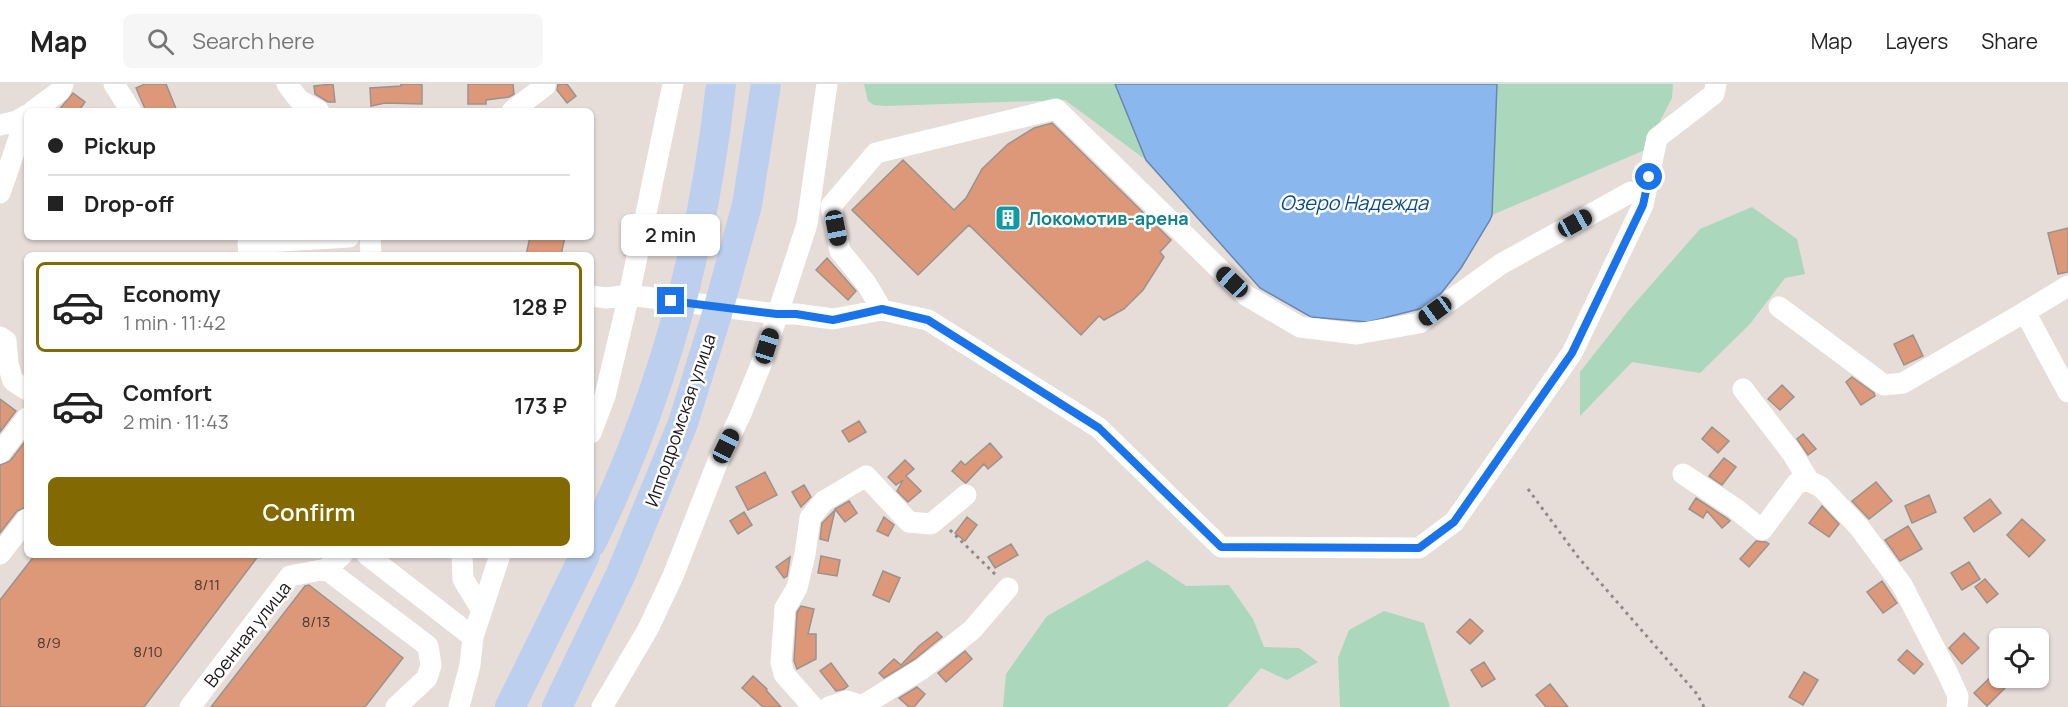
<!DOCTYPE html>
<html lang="en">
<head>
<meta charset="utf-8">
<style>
  body { margin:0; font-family:Manrope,sans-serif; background:#f6f6f6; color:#222; height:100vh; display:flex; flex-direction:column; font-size:22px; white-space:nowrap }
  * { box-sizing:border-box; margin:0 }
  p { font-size:20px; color:#767676 }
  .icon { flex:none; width:33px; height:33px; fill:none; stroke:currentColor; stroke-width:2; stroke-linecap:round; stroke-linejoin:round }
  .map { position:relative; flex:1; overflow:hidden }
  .side { position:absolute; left:24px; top:168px; width:570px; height:306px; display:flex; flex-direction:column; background:#fff; border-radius:9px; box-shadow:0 2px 4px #0004 }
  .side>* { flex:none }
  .guide { position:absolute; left:24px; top:24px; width:570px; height:132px; border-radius:9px; box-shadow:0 2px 4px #0004; display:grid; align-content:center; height:132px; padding:0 24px; background:#fff }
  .tools { position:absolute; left:1989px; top:544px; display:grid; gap:12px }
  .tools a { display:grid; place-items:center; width:60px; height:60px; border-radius:9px; background:#fff; box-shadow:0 2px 4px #0004; font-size:30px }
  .end { position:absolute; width:27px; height:27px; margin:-14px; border:8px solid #1a73e8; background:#fff; box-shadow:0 0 0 3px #fff }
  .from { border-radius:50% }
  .bubble { position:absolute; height:42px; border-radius:9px; background:#fff; box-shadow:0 2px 4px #0004; font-size:20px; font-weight:600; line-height:42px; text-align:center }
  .car { position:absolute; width:18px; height:36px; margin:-18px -9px; border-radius:8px; box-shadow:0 0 4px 2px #0007; background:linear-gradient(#222 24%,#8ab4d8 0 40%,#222 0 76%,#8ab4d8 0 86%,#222 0) }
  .guide b { display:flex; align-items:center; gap:21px; height:57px; font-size:22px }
  .guide b+b { border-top:2px solid #e0e0e0 }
  .guide i { width:15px; height:15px; background:#222 }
  ul { padding:10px 0 0; list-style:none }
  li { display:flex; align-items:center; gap:18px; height:90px; margin:0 12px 9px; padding:0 12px; border:3px solid transparent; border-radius:9px }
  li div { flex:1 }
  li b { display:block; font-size:22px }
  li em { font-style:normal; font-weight:600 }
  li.current { border-color:#826901 }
  li>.icon { width:54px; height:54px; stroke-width:1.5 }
  .cta { display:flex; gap:12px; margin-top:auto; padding:12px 24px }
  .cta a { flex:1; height:69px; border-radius:9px; background:#826901; color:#fff; font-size:24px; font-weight:600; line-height:69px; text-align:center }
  header { display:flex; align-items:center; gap:36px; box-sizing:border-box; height:84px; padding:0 30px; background:#fff; border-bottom:2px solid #e0e0e0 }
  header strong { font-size:28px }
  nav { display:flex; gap:33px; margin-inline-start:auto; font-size:21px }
  .search { width:420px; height:54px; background:#f6f6f6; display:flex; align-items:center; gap:15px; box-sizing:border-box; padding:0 21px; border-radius:9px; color:#767676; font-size:22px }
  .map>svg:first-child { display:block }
  .green { fill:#abd8bd }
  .water { fill:#8bb7ef; stroke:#6987ae; stroke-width:1.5 }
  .building { fill:#dc9878; stroke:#9b928e; stroke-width:1.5 }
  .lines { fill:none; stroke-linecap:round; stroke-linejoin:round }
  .path { stroke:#908986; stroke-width:3; stroke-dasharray:3 4.5; stroke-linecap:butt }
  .minor { stroke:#fff; stroke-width:21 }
  .highway { stroke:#bccfef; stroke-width:30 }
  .route { stroke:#1a73e8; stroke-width:8 }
  .labels { text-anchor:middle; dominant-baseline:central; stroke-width:5; stroke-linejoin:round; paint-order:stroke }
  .number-label { font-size:15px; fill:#4b372e }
  .culture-label { font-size:18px; font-weight:bold; fill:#0d838f; stroke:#fff; text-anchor:start }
  .street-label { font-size:18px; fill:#1b1716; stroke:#fff }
  .water-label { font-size:20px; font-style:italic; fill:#0a498a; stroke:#fff }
</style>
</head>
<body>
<header>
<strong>Map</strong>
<div class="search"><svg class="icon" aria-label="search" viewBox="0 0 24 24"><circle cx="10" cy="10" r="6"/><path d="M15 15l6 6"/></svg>Search here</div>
<nav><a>Map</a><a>Layers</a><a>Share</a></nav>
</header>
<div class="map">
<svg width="2068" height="623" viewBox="0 0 2068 623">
  <rect width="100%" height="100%" fill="#e6dcd8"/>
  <!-- green -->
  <path class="green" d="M864,0H1115L1146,76L1065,16L885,22L874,21L868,17Z
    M1497,0H1673L1672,14L1645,66L1492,131Z
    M1752,123L1797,155L1805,190L1785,194L1750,240L1700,289L1632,278L1580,332V288L1628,227L1700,145Z
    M1147,476L1186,502L1229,501L1253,535L1264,563L1299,564L1318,578L1287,596L1261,584L1227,623H1003L1006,590L1047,532Z
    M1384,527L1424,539L1450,623H1340L1338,574L1349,546Z"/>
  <!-- water -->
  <path class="water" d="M1115,0H1497L1492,131L1490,136L1461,184L1431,222L1368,238L1311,233L1260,204L1146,76Z"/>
  <!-- building -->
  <path class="building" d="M145,0H166L177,27H146L136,4Z
    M333,0L335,18H328L315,10L314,2Z
    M401,0H422V20L385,19L371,22L370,4L401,2Z
    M468,0H513L514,10L509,13L486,16V20H468Z
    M558,0H567L576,12L567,19L557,6Z
    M73,9L85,18L79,27H58Z
    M1052,39L1171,156L1160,168L1164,173L1143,206L1124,225L1104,236L1099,232L1081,251L969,141L918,191L852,126L903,76L954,126L966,114L982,85L1008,60L1034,44Z
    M2068,144V188L2058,190L2048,149Z
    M530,153H565L561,171H526Z
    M827,174L856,207L848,216L816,186Z
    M1913,251L1923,272L1904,281L1894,260Z
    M1852,293L1874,309L1875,312L1861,321L1846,298Z
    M1782,301L1794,313L1780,326L1768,315Z
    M0,315L16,327L0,348Z
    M859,337L866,348L849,358L842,347Z
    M1712,343L1729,357L1718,369L1702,355Z
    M1803,350L1816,365L1808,371L1797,355Z
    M27,355V423L17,427L0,449V381L10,377Z
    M990,359L1002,373L988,385L984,380L966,399L964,398L952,387L961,377L965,381Z
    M1724,374L1736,383L1722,401L1709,392Z
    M905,376L914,385L906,392L921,407L908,418L897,407L903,396L896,401L888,393Z
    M765,388L777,411L748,426L736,403Z
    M1876,398L1892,417L1869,435L1852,417Z
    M804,401L811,413L801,423L792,408Z
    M1929,411L1936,428L1912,439L1905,422Z
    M1696,414L1728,435L1730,437L1722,444L1707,427L1703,434L1689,425Z
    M1990,415L2001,429L1974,448L1964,434Z
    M849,417L857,429L845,438L835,425Z
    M1822,422L1839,440L1829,453L1809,439Z
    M835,426L828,457L820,455L822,439Z
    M744,428L752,441L738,450L730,437Z
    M884,433L894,441L888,452L877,447Z
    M967,433L977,441L965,457L955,449Z
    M2022,435L2045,456L2029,473L2007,451Z
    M1908,442L1922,465L1900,477L1885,456Z
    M1756,457L1766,458L1769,460L1749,483L1740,475Z
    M1011,460L1018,471L995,484L988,473Z
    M35,471H259L144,623H0V516Z
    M821,472L840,476L837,492L818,489Z
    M790,473L787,492L784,494L776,483Z
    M1969,478L1980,495L1962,506L1951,489Z
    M883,487L900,494L889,518L873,511Z
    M1985,495L1998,510L1987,519L1975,503Z
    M1882,497L1897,519L1883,529L1867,508Z
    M309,501L403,574L365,623H211L305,502Z
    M801,522L814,525L808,550H816V575L797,585L794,577L797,528Z
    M1470,535L1483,547L1470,560L1457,548Z
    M937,548L942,553L915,575L884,594L879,589L894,575L901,581L919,562Z
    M1964,549L1979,564L1962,580L1949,564Z
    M1907,566L1923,580L1914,590L1898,576Z
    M965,567L972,575L946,598L938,589Z
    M1484,578L1495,595L1482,603L1471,586Z
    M831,579L848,602L844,605L836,607L820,587Z
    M2000,584V594H2015L1987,622L1974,609Z
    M1804,588L1818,596L1803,621L1789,613Z
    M753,592L767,605L766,606L781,623H763L742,604Z
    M1550,600L1568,623H1546L1536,611Z
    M917,603L925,610L914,623H909L899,614Z"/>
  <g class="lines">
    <!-- path -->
    <path class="path" d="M1528,405L1578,473L1697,610L1704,623
      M950,446L997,492"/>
    <!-- minor -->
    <path class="minor" d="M114,0L131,27
      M287,0L299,16L319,27
      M33,27L60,7L63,0
      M512,27L545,2V0
      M0,41L17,37L27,31
      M0,109L27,31
      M370,153L371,171
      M249,171L248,159L349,153
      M2068,202L2025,228L2068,308
      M591,212L606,214L629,211L776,230H796L833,235L882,226L928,236L1099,344L1221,463L1419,464L1454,438L1572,269L1643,121L1657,54L1714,10L1716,0
      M1779,223L1884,301L1903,299L2025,228
      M882,226L866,199L840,167L831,122L876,69L1056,25L1247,212L1300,243L1357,250L1419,239L1501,180L1631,108L1645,112
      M0,253L6,257L8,280L13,297L27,306
      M1743,305L1792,369L1809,397
      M591,349L605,312L629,211L673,0
      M0,369L27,334
      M1683,390L1736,425L1762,446L1797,399L1809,397L1821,403L1859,443L1902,501L1948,590L1958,612L1957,623
      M0,470L27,435
      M367,471L473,553
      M462,471L463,495L481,525
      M326,485L428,562L431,581L427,594L396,623
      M190,623L290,492L326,485L342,471
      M459,623L470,581L473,553L500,471
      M602,623L648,545L673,492L718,377L740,332L762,278L807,140L827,0
      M813,623L784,590L781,578L785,524L797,504L805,470L810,434L824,417L866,392L909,438L931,440L966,411
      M829,623L847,617L862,622L922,585L972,546L1008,504"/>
    <!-- highway -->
    <path class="highway" d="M591,459C662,315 704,159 721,0
      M510,623L585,471
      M557,623L621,490L683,339L716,233L747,121L766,0"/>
  </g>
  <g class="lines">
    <!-- route -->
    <path class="route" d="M671,217L777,230H796L833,236L882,225L928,236L1099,344L1221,463L1419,464L1454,438L1572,269L1643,121L1649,93"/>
  </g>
  <!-- icons -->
  <defs>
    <g id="building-square" transform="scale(1.35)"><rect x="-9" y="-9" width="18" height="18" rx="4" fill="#0f9aa8" stroke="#fff"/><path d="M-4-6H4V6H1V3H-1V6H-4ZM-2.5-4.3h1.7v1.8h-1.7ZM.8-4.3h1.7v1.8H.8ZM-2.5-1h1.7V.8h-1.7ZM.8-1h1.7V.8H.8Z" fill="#fff"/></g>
  </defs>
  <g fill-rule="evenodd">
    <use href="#building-square" x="1008" y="134"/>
  </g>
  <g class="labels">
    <!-- number labels -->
    <g class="number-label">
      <text x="207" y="500">8/11</text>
      <text x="316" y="537">8/13</text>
      <text x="49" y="558">8/9</text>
      <text x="148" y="567">8/10</text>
    </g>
    <!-- culture labels -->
    <g class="culture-label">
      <text x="1028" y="134">Локомотив-арена</text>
    </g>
    <!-- street labels -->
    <g class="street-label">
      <text transform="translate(680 336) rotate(-71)">Ипподромская улица</text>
      <text transform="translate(247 550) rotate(-52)">Военная улица</text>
    </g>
    <!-- water labels -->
    <g class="water-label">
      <text x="1354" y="118">Озеро Надежда</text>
    </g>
  </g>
</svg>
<div class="tools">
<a><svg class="icon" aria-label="locate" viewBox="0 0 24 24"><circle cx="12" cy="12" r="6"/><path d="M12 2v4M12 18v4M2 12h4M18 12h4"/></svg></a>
</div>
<i class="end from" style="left:1649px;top:93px"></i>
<i class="end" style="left:671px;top:217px"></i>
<div class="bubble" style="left:621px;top:130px;width:99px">2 min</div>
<i class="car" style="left:1575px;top:139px;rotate:61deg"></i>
<i class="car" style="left:836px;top:144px;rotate:169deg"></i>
<i class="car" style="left:1232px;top:198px;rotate:313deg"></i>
<i class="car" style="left:1435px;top:227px;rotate:234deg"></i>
<i class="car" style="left:767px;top:262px;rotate:17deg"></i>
<i class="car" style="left:726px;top:362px;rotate:26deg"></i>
<div class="guide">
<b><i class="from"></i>Pickup</b>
<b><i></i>Drop-off</b>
</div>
<section class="side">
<ul>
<li class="current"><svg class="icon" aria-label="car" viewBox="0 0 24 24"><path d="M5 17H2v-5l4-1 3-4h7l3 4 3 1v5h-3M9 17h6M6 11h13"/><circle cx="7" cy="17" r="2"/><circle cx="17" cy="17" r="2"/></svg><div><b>Economy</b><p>1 min · 11:42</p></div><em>128 ₽</em></li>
<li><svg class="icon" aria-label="car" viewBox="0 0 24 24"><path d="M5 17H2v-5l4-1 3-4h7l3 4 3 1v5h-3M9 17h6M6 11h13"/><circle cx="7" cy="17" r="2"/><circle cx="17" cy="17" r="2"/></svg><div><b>Comfort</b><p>2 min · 11:43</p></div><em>173 ₽</em></li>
</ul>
<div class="cta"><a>Confirm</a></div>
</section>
</div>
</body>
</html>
